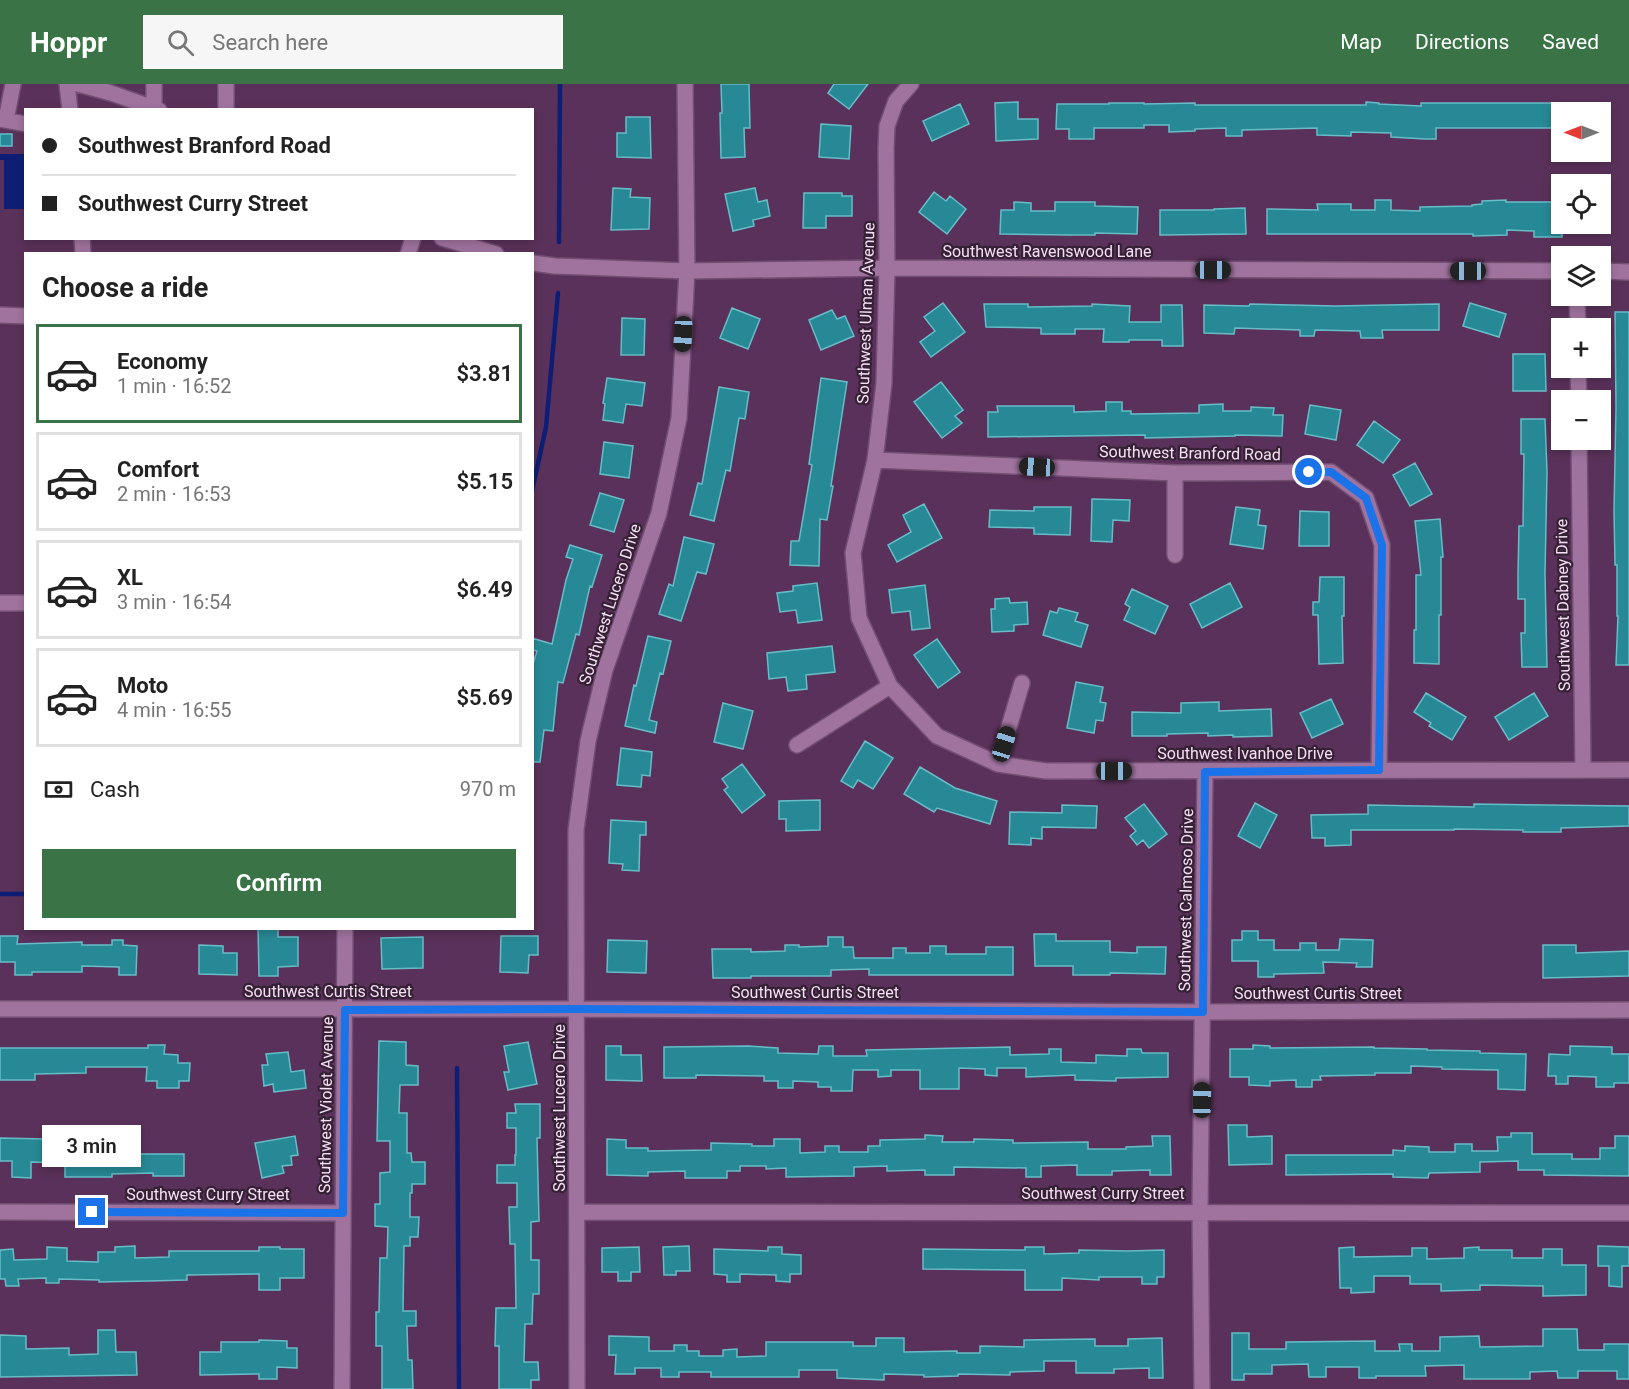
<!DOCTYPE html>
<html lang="en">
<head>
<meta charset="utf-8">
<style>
  body { margin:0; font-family:Roboto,sans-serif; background:#f6f6f6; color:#222; height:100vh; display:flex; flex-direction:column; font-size:22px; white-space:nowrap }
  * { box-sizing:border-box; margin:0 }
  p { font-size:20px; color:#767676 }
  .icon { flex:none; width:33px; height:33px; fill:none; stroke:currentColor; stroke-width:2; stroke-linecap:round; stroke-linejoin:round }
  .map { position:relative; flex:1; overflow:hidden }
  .drawer { position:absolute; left:24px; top:168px; width:510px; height:678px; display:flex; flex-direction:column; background:#fff; border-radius:0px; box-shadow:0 3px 9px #0003 }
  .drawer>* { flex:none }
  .top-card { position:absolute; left:24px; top:24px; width:510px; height:132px; border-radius:0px; box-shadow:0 3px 9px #0003; display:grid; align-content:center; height:132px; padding:0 18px; background:#fff }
  .needle { width:39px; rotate:270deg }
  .tools { position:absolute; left:1551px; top:18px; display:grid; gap:12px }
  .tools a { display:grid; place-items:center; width:60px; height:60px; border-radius:0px; background:#fff; box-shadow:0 3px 9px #0003; font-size:30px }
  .end { position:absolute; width:27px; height:27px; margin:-14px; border:8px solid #1a73e8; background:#fff; box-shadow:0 0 0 3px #fff }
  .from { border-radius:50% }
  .bubble { position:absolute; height:42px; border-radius:0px; background:#fff; box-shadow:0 3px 9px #0003; font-size:20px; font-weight:600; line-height:42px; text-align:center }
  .car { position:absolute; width:18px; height:36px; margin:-18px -9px; border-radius:8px; box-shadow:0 0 4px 2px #0007; background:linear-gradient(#222 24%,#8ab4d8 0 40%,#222 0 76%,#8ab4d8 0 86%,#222 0) }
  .top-card b { display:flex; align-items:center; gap:21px; height:57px; font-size:22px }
  .top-card b+b { border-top:2px solid #e0e0e0 }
  .top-card i { width:15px; height:15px; background:#222 }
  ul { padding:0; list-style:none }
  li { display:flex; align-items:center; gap:18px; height:99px; margin:0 12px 9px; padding:0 6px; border:3px solid #e0e0e0; border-radius:0px }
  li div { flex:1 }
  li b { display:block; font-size:22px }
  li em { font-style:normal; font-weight:600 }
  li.active { border-color:#3a7345 }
  li>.icon { width:54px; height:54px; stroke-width:1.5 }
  h2 { padding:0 18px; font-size:27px; line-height:72px }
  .pay { display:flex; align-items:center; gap:15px; height:66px; padding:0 18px; font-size:22px }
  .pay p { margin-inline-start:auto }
  .primary-button { display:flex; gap:12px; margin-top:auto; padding:12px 18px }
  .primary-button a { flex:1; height:69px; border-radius:0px; background:#3a7345; color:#fff; font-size:24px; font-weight:600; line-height:69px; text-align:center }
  header { display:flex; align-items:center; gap:36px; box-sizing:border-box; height:84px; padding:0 30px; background:#3a7345; color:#fff }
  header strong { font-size:28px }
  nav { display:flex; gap:33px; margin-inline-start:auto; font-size:21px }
  .search { width:420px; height:54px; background:#f6f6f6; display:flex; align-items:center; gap:15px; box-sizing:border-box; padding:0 21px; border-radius:0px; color:#767676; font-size:22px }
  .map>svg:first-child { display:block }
  .water { fill:#0f1e75 }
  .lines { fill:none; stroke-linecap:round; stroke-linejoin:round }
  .stream { stroke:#0f1e75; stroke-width:4.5 }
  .building { fill:#278995; stroke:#68bcc8; stroke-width:1.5 }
  .minor-casing { stroke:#724f72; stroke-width:18 }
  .minor { stroke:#a0739f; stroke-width:15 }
  .route { stroke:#1a73e8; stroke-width:8 }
  .labels { text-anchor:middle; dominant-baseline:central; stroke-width:4.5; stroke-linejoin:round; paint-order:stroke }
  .street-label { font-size:16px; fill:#f7def6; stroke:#342234 }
</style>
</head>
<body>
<header>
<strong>Hoppr</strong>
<div class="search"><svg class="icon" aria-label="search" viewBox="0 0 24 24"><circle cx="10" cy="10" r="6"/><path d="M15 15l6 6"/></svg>Search here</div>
<nav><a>Map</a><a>Directions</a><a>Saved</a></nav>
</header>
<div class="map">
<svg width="1629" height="1305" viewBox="0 0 1629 1305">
  <rect width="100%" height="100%" fill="#5a315a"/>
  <!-- water -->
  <path class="water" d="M0,70H25V125H4V76H0Z"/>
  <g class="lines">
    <!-- stream -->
    <path class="stream" d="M559,158L560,0
      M532,407L546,343L558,209
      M0,810H26
      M457,984L459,1305"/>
  </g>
  <!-- building -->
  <path class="building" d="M721,0H749L750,44H744L745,73L721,74L720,29H722Z
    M834,0H868L849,25L828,9Z
    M1018,18V35H1038V55L996,57L995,19Z
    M1366,18L1379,19V20L1421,22V19H1559V44H1436V55H1425L1391,53V49L1351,48V52L1317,51V44L1242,46V52H1226V44L1195,45V47L1169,48V41H1144V44H1094V55H1069V45H1056L1057,20H1109V19H1144V20L1195,19V21H1366Z
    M960,20L969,40L932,57L923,37Z
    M626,33H650L651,74L617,73V49H626Z
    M821,40L851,42L849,75L819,73Z
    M0,50H12V62H0Z
    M613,104L631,105L630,113L650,114L649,145L611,146Z
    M755,104L758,118L767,116L770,132L753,136L754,142L733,147L725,110Z
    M934,108L946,117L950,112L966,125L947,150L919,128Z
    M804,109H842V112H852V132H826V144H803Z
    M1375,116H1391V126L1420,127V123L1472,122V121L1482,120V117L1506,116V118H1562V153H1534V147L1507,146V151L1473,152V150H1267V125L1318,126L1317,120H1351V126H1375Z
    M1014,118L1031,119V127H1055V118H1095V122L1138,123L1137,150L1095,149V151H1070L1000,150L1001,126H1014Z
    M1245,124L1246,150L1160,151V126H1214V125Z
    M943,219L965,248L931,273L920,258L935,247L924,233Z
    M1470,219L1506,230L1499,253L1463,242Z
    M984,220H1028V223L1092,222V220L1130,222L1129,238H1161V221H1182L1183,262H1162V256H1129V258H1103L1104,245H1075V250H1041V244L986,243Z
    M1250,220L1335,222L1439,220V246H1382L1383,254H1361L1360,247L1315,246L1314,252H1300V246L1235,244L1234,250L1204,249V221L1249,222Z
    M732,224L760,235L748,265L720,254Z
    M832,226L837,235L845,232L854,252L821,266L809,236Z
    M1615,228H1629V581H1616L1618,532H1617V481H1615L1614,427L1616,323Z
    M622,234L645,235L644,271H621Z
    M1513,270H1545L1546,307H1513Z
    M607,294L645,299L642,322L626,320L623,339L603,336L605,320L603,319Z
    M821,294L847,298L831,402H833L827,436L820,435L819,482L790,481L791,457H799L812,381L809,380Z
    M941,298L963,326L955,332L962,339L942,354L914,318Z
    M719,303L749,308L745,335L739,334L730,387L726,386L714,437L690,431L698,399L702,400Z
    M1106,318H1122V327H1131V330L1199,329V321L1223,320V327H1251V323L1274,324L1273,331H1283L1282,352L1235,351V352L1145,354V351L988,353V328H998L997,322H1074V328L1106,327Z
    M1310,321L1341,326L1336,356L1305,350Z
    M1521,335H1545L1547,388L1545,490L1547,583H1522L1521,549H1525V515H1518V491L1519,442H1523L1524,370H1521Z
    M1374,337L1400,356L1383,379L1357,361Z
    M604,358L633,362L629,394L600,390Z
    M1415,379L1432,410L1410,422L1393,391Z
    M600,409L624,416L614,448L590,441Z
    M1092,415L1130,416L1129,437L1113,436L1112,458L1091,457Z
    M924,420L942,454L897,478L888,461L911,448L903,431Z
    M1034,423H1071L1070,451L1034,450V444L989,443L990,426L1034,427Z
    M1236,423L1260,426L1258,441L1266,442L1263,465L1230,460Z
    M1300,427L1329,428V462H1299Z
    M1440,435L1443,473H1441V531H1439V580L1414,579V546H1416V491H1421L1415,437Z
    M684,453L714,460L706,490L697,488L681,537L659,530L669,500L673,502Z
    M570,461L602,471L592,503L590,502L579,551L576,550L563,599L558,598L553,647L544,646L540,678H532V583L537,567L532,566V554L552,560L566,496L573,475L566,473Z
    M1320,493H1344V532H1342L1343,579L1319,580L1318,531H1313V518H1319Z
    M817,499L822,536L798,539L796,526L780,528L777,509L793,507V502Z
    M1230,499L1242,523L1202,544L1190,520Z
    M925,501L930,544L912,546L910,527L892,529L889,506Z
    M1132,505L1168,522L1155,550L1124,536L1130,523L1125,520Z
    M1009,514L1010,519L1027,518L1028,540L1014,541V547L992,548L991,525H995V515Z
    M1059,524L1078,529L1075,537L1088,541L1081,563L1043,551L1050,527L1057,529Z
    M648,552L671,557L663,590L660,589L649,636L657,638L655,649L625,642L634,601L636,602Z
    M937,555L960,588L938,604L914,571Z
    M832,562L835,588L806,591L807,605L788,607L786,593L769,595L767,569Z
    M1076,598L1103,603L1100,618L1106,619L1103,637L1096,636L1094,649L1067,644Z
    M1426,609L1466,633L1452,656L1429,642L1431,639L1414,628Z
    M1534,609L1548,632L1509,656L1495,633Z
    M1331,615L1343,640L1312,654L1300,629Z
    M1219,618V627L1271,625L1272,652L1233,653V651L1208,652V649L1167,650V652H1132V628L1181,629V619Z
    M723,619L753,627L743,665L714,658Z
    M865,657L893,674L873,705L858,696L853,704L841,697Z
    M621,664L652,668L650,692L642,691L641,703L617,701Z
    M742,680L765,711L742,729L724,706L728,703L722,695Z
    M920,683L955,704L997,717L990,740L937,724L934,728L904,710Z
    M820,716V746L786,747V735H779V717Z
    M1255,719L1277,731L1260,764L1238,752Z
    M1144,720L1167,750L1149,764L1143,756L1137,761L1130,752L1136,747L1125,734Z
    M1474,720L1629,722V742L1561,744V748H1523V746L1454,745V746H1351V761L1325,762V754H1312L1311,731L1368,730V721L1474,723Z
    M1062,721L1097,722L1096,744L1042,743V755L1031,754V761L1009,760L1010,728L1062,729Z
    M611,736L646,738V751H640L639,787L622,786L623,780L609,779Z
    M258,844H278V853H298V882L278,883V892H259Z
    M1242,847H1258V856H1274V866H1300V859H1316V866H1339L1340,855L1373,856L1372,883H1356L1357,879L1323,878L1324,889L1274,890V893H1258V877H1232V856H1242Z
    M1034,850H1056V857H1110V868L1137,869V863H1166L1165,890L1110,889V891H1073V882H1035Z
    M0,852H18L17,860L82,858V861H112V856H123V861L137,862L136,891H119V883L82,882V888H32V891H15V878H0Z
    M501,852H538V871H529L528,889L500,888Z
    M423,853V884L382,885L381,854Z
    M828,853H843V863H853L854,874H893V864H906V869H930V862H946V870H986V863H1013V891H869V885L831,886V892H751V894H713L712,865H751V868L785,867V861H799V863L828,862Z
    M608,856L647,857L646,889L607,888Z
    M199,861L223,862V869H237V891L199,890Z
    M1543,861H1576V869L1629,867V892L1543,894Z
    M379,957L406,958V981L418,982V1001H400L399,1029H407V1069H411L412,1078H425V1100H412V1109H410V1133H419L418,1153H410V1162H404L403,1227H416V1242H407L408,1276H412L413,1305H382V1262H376V1228H379L380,1174H387L388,1143L375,1142V1120H380V1089L390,1088V1057H377Z
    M528,958L537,1000L508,1006L504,988H509L504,962Z
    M148,961H165L164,970L178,971V979H190L189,997H179V1004H157V997H146L147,983H86V989L35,990V996H0V964H148Z
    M1253,961L1270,962V964L1374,963V964L1427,965V966L1480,967V969L1526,970L1525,1006L1498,1005V986L1442,985V983L1411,982V989H1375V991L1320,992L1321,996H1312V1003H1296V996L1270,997V1002L1249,1001V993H1230V965H1253Z
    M606,962H621V971H641L642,997L606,996Z
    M748,962L778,964V969L818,970L819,962H833V972H867L866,966L1010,963V971L1049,970V965H1061V978L1096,979V971L1127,972V965H1141L1142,969H1168V993L1116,994V997L1075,996V991L1026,993V984H997V992L985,991V985L959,984V1005H920V986H891V992L878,993V986H853L852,1007H831V1003H818V998L793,997V1004H778V997H764V992L696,991V994H664V963Z
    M1570,962L1612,963V970H1629V999H1614V1003H1596V993L1568,992V1000H1556V992H1548L1549,970L1570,971Z
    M288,968L291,988L304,986L306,1004L274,1008L273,1000L264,1002L262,981H268L266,970Z
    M515,1020H540V1054H537L539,1137L531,1138V1176H539V1210H533L532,1240H525L524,1278H538L539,1296H531V1305H499V1262H495L496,1224H516L515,1160H510L509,1123H517V1099H497V1081H515V1071H516V1044H507V1029H516Z
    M1228,1041H1247V1053L1272,1052V1080L1229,1081Z
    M46,1047H63V1053L84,1054V1060L128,1059V1067H135V1070H184V1092H153V1089L112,1090V1093H65V1079L31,1078V1094L12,1093V1077H0V1054L46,1055Z
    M1511,1049H1532V1070H1572V1075H1600V1064H1615V1052H1629V1092L1544,1091V1086H1518V1077L1480,1078V1088L1429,1089L1428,1094L1393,1093V1090L1286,1091V1071H1393V1066L1405,1067V1062L1429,1063V1068H1455V1060H1472V1067H1498L1497,1053H1511Z
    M925,1051L943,1052L942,1058H974V1055L1013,1056V1059L1088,1058V1065H1126V1063L1153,1062L1152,1052H1170L1171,1091H1150V1086L1112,1087V1091H1077V1081L1041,1082V1093H1026V1084L954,1083V1091H925V1086L887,1087V1082L854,1083V1092L786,1093V1084L766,1085V1082H740V1087H727V1094H685V1087L648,1088V1092L607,1091V1055L626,1056V1064H648V1067L711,1066V1059L752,1060V1062H774V1055H800V1069L825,1068V1062H839V1068H868V1062H880V1056L925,1055Z
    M295,1052L298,1071L291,1072L292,1081L282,1082L284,1089L262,1094L255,1059Z
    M135,1162V1174L169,1173V1167H259V1163H280V1165H304V1194H280V1206H259V1190L187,1191V1196L149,1197L99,1198V1196L59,1195V1199H46V1194L18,1195L19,1202H6L5,1195H0V1166L13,1165L14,1176L47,1175V1163L67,1164V1177L98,1178V1168H115V1163Z
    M689,1162L690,1187H676V1191H664L663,1163Z
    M1598,1162L1629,1163V1182H1622V1203L1609,1202V1182H1598Z
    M639,1163L640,1188H631V1197H618V1188H602V1164Z
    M768,1163H782V1170L801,1171V1190H790V1198L776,1197V1191L740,1190V1198H727V1191L714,1190V1165L768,1167Z
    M1025,1163H1044V1170L1079,1169V1166L1128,1167L1164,1166V1193H1157V1200H1142V1193H1099V1196L1062,1194V1206H1025V1186L923,1185V1165L1025,1166Z
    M1354,1163V1173L1412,1172V1164H1427V1175L1464,1174V1164L1479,1163V1166H1512V1174H1543V1165H1562V1181H1586V1211L1543,1212V1202L1480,1201V1206L1441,1207V1200H1410V1192H1374V1208L1351,1209V1204H1340L1339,1164Z
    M1543,1245H1577L1578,1266H1604V1260H1629V1295H1617V1287H1578V1294H1558L1557,1287L1530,1288V1295H1464V1281L1425,1282L1426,1292H1376V1294H1359V1283H1326V1293H1309L1308,1280L1272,1281V1290H1244V1296H1232V1249H1249V1265H1286V1258L1375,1257V1267H1400L1399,1260H1412V1267H1440V1253L1479,1252L1480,1263L1543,1262Z
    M98,1246H115L116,1268H136L137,1291L0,1293V1251L26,1252V1265L69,1264V1271L98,1270Z
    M609,1252L649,1253V1267H674V1261H687V1267H699V1272H723V1266L737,1265V1273L766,1272V1258H853V1262H876V1254H904V1268L957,1267V1269H980V1262L1024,1263V1256L1095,1255V1262H1128V1255L1162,1254L1163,1294H1149V1284L1114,1285V1289H1076V1277H1044V1287L1010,1288V1291L958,1290V1292L924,1293V1291L884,1290V1296L837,1294V1286H799V1293H711V1288H679V1293H661V1284H635V1290H615L616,1271H609Z
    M259,1256L287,1257V1264H297V1284L277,1283V1295H259V1290L200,1291V1268H221V1258H259Z"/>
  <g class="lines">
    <!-- minor casing -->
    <g class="minor-casing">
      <path id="minor" d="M67,0L70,26
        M78,0L111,9L159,26
        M154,0V24
        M226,0V26
        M911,0L896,17L887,42L886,64L887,184L884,299L875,376L853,469L859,534L890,602L937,652L998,680L1046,687L1629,686
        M0,35L26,40
        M6,36L13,0
        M82,154L83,170
        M442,154L496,170
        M408,170L413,154
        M532,179L555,182L687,187L887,184L1562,187
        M1600,187L1629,188
        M1577,212L1578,244
        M0,231L26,232
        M1578,284L1579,316
        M1579,356L1583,686
        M875,376L1175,389L1331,388L1366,414L1382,461L1379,686
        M1175,471V389
        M0,519H26
        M797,661L890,602
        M998,680L1022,599
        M0,925H576L1203,928L1629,926
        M0,1128L343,1129
        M578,1128L1629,1129
        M342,1305L345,844
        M577,1305L576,746L588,657L605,586L659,429L679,334L687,187L685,0
        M1202,1305L1200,1127L1205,688"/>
    </g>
    <!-- minor -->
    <use href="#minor" class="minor"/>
  </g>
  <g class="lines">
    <!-- route -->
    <path class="route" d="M92,1128L343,1129L345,926L576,925L1203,928L1205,688L1379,686L1382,461L1366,414L1331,388H1309"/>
  </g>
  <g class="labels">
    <!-- street labels -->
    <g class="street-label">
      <text x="1047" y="167">Southwest Ravenswood Lane</text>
      <text transform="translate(866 229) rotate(-88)">Southwest Ulman Avenue</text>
      <text transform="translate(1190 369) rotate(1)">Southwest Branford Road</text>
      <text transform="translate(610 520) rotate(-72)">Southwest Lucero Drive</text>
      <text transform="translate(1563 521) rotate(-91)">Southwest Dabney Drive</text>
      <text x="1245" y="669">Southwest Ivanhoe Drive</text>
      <text transform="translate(1186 816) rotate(-89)">Southwest Calmoso Drive</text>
      <text x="328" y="907">Southwest Curtis Street</text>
      <text x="815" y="908">Southwest Curtis Street</text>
      <text x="1318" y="909">Southwest Curtis Street</text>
      <text transform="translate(326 1021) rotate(-89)">Southwest Violet Avenue</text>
      <text transform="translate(559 1024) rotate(-90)">Southwest Lucero Drive</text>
      <text x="1103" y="1109">Southwest Curry Street</text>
      <text x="208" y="1110">Southwest Curry Street</text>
    </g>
  </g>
</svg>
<div class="tools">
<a><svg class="needle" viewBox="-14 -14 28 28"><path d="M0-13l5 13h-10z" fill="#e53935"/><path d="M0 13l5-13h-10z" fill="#767676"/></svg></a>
<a><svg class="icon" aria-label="locate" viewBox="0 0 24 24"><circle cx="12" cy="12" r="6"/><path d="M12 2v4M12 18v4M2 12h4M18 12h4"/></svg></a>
<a><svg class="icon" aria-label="layers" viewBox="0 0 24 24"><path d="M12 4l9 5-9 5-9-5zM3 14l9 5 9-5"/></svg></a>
<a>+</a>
<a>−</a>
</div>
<i class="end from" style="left:1309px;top:388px"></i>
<i class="end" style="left:92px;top:1128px"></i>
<div class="bubble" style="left:42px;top:1041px;width:99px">3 min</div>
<i class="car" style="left:1213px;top:186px;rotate:90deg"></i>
<i class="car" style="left:1468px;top:187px;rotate:270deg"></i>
<i class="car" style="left:683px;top:250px;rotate:183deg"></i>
<i class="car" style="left:1037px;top:383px;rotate:273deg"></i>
<i class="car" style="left:1004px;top:660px;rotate:17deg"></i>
<i class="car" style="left:1114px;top:687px;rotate:90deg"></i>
<i class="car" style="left:1202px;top:1016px;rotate:1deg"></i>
<div class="top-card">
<b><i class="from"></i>Southwest Branford Road</b>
<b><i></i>Southwest Curry Street</b>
</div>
<section class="drawer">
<h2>Choose a ride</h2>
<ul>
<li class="active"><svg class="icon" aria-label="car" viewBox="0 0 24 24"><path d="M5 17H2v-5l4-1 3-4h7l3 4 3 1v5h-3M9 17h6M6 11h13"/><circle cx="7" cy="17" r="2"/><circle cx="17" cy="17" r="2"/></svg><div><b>Economy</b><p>1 min · 16:52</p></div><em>$3.81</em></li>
<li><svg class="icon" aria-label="car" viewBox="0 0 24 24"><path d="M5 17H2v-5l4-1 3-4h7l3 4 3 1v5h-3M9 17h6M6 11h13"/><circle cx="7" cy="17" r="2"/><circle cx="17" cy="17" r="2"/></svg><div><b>Comfort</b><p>2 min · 16:53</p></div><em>$5.15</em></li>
<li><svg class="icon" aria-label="car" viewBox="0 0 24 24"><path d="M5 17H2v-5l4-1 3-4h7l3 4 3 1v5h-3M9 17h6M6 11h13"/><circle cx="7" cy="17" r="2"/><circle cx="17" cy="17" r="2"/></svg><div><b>XL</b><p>3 min · 16:54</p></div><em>$6.49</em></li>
<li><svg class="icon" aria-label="car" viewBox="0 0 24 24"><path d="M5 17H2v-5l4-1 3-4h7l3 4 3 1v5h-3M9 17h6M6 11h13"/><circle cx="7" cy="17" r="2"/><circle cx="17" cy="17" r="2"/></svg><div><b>Moto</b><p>4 min · 16:55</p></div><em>$5.69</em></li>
</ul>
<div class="pay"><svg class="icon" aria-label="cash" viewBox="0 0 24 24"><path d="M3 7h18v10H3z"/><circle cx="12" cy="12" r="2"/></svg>Cash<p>970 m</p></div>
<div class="primary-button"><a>Confirm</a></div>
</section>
</div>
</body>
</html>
